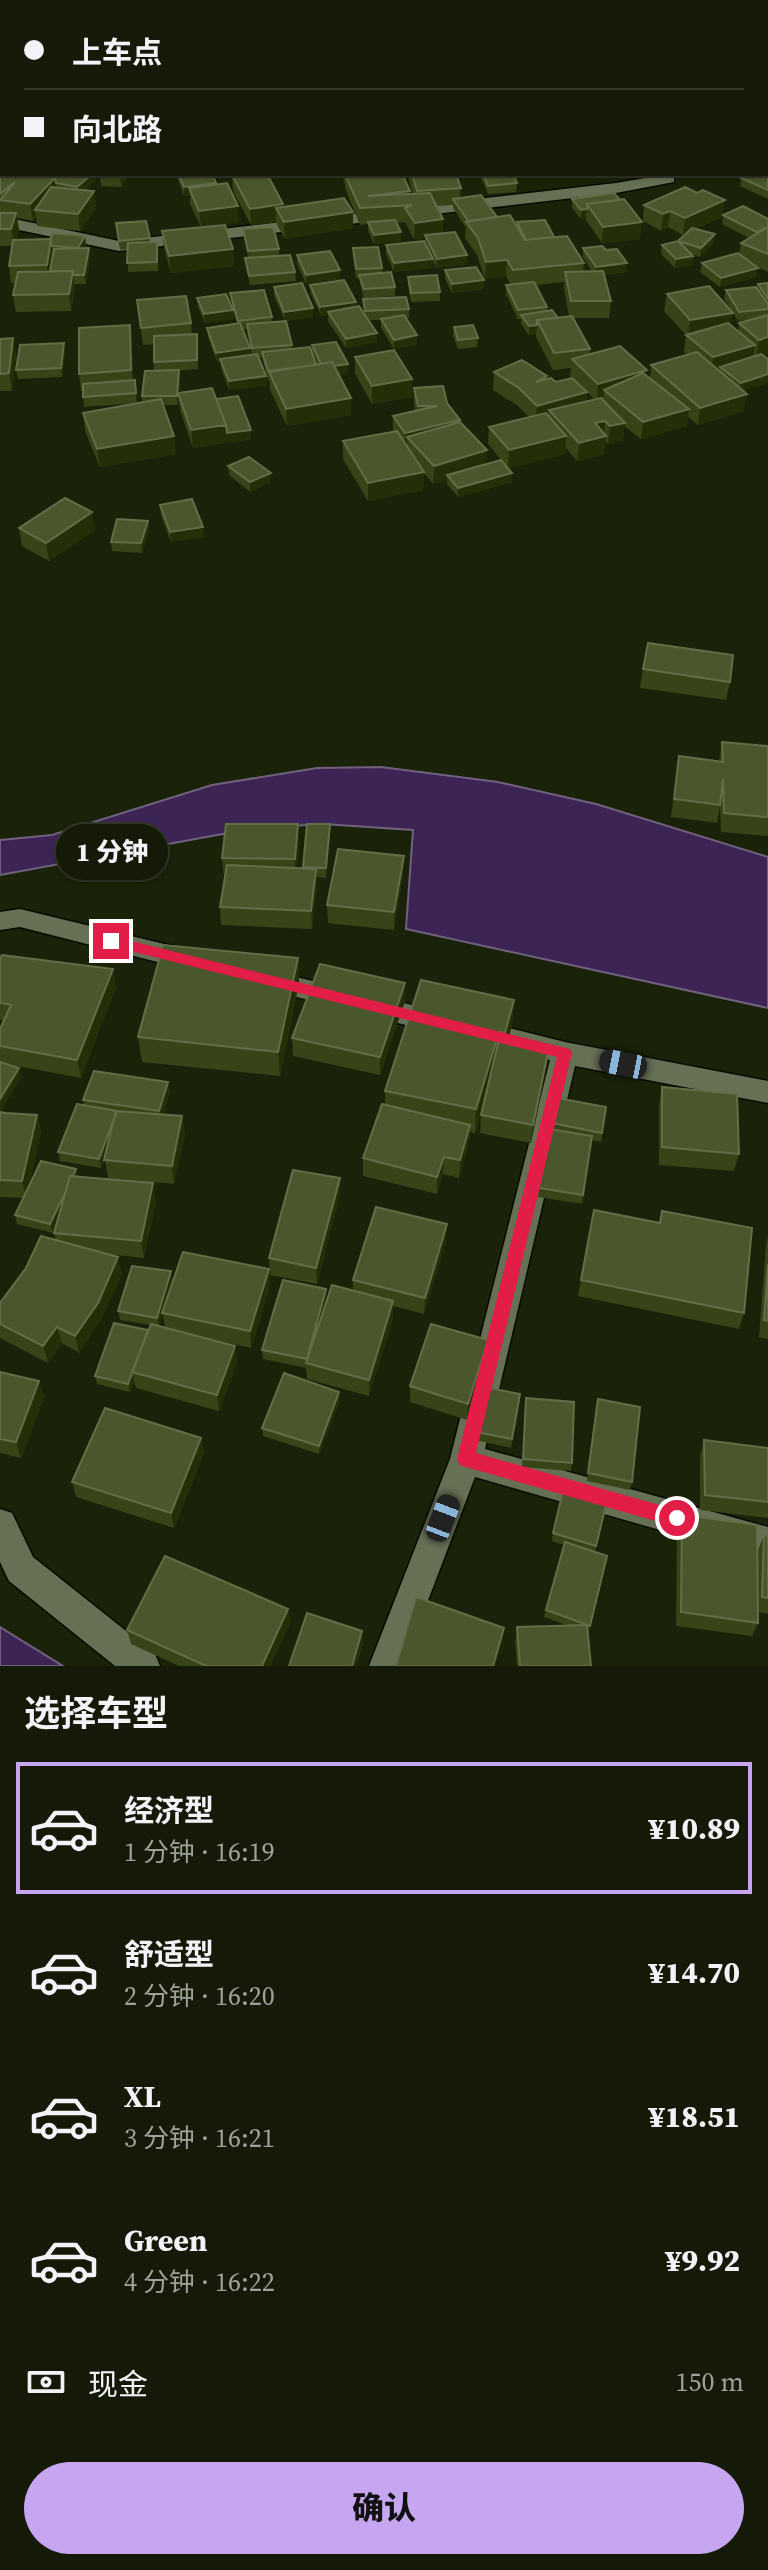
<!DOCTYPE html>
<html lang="zh">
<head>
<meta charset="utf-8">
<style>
  body { margin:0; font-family:"Source Serif 4","Noto Sans SC",serif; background:#212715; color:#f1f3f6; height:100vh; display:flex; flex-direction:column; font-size:30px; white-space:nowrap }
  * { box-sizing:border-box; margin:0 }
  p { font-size:26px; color:#9da19b }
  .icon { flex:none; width:44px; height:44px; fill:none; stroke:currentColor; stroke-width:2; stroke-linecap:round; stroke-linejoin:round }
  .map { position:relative; height:1666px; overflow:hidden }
  .drawer { display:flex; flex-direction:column; background:#141a07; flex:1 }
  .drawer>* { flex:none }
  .hud { position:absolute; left:0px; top:0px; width:768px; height:176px; box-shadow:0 2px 6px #0004,0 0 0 2px #333828; display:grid; align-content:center; height:176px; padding:0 24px; background:#141a07 }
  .end { position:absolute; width:36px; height:36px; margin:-18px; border:10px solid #e11d48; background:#fff; box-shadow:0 0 0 4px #fff }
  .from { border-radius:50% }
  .bubble { position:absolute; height:56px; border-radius:28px; background:#141a07; box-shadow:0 2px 6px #0004,0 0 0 2px #333828; font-size:26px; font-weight:800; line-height:56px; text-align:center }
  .car { position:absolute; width:24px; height:48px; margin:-24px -12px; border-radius:10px; box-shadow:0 0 6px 2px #0007; background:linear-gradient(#222 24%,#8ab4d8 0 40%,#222 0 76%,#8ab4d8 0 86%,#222 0) }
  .hud b { display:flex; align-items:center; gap:28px; height:76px; font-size:30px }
  .hud b+b { border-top:2px solid #333828 }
  .hud i { width:20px; height:20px; background:#f1f3f6 }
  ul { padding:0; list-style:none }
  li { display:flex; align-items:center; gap:24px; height:132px; margin:0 16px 12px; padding:0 8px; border:4px solid transparent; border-radius:0px }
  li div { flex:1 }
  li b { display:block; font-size:30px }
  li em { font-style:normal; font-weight:800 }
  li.on { border-color:#c6a6f0 }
  li>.icon { width:72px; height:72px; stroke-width:1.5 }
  h2 { padding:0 24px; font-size:36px; line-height:96px }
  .pay { display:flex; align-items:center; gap:20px; height:88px; padding:0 24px; font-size:30px }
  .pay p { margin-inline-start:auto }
  .cta { display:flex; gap:16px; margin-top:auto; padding:16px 24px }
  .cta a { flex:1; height:92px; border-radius:48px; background:#c6a6f0; color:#111; font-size:32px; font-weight:800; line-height:92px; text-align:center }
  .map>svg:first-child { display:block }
  .water { fill:#3c2455; stroke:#70617e; stroke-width:2 }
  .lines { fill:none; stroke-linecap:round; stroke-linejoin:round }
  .minor-casing { stroke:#050b00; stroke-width:3 }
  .minor { fill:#667055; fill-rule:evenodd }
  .wall { fill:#374417; fill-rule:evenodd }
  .shaded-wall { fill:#242f08 }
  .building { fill:#4a562c; stroke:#636e48; stroke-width:2 }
  .route { fill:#e11d48 }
</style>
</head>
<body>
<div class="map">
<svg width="768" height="1666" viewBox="0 0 768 1666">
  <rect width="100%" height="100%" fill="#1a2209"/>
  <!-- water -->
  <path class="water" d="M381,767L498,782L596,804L768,857V1008L406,929L413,830L323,824L255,828L0,875V840L52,835L212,785L317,768Z
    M0,1627L63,1666H0Z"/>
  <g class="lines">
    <!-- minor casing -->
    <g class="minor-casing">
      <path id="minor" d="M671,0H735L737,2H673Z
        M761,0H768V7L766,2H760Z
        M669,174L674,176V182L616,193L119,251L0,226V216L119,241L616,183Z
        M20,909L193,951L202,954L206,961L202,968L193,971L20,927L0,930V912Z
        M267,970L441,1012L450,1016L454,1023L450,1030L441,1034L258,987L254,980L258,973Z
        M477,1020L565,1042L768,1081V1103L575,1066L485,1449L768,1527V1561L475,1477L403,1666H369L450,1459L550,1060L468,1039L464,1031L468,1023Z
        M0,1509L12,1513L33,1557L155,1654L160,1666H115L9,1581L0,1562Z"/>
    </g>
    <!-- minor -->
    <use href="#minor" class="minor"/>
  </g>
  <!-- wall -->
  <path class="wall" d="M0,0H153V2H47V0L41,2H2V10L0,8Z
    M766,117L768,119V160L766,157Z
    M768,166V199L740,186L741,178Z
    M0,168L44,176L47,174H130L121,187L101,186L100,175L96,174V180L85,190L94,191L96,208L80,231L37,226L36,217L33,221L17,218L19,230L16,240L50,239L85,236L86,245L84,248H89L90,257L86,284H75V288L71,311L16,312L13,295L16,283H11L9,266L12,246H0V213H2L1,212L0,213Z
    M176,174H212L216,184L239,222L211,226L233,249L234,266L171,273L164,248L162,231L201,227L190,204V195L184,196Z
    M342,174H402L410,194H413L407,174H456L461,188L460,198L517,227V222L554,237L584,263L583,272L592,271L583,257V248L606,250L626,272L604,275L611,301L609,318H574L590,349V354L646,375L650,378L651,365L687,355L684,352L686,335L664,311L667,294L731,325L738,331L739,323L753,319L738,321L724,299L726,290L757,288L758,284L768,283V354L763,355L744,391V411L698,425L688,417L687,426L641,439L624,426L623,440L608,444L605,441L604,454L577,461L565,447V454L508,468L488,444L489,427L529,417L518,406L493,390L494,372L547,376V379L556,382L572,378L570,376L571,368L553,370L536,337V334L529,335L521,324V319H518L506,294V285H511L506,276L485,279L477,255L465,238L466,228L453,208V205L436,206L443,233L467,264L436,268L431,255L433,259L432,268L394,272L386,254V245L425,243V238L414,239L405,222L396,223L401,232V241L374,244L368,231V224L360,225L347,193ZM564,282V289L569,316L558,318L547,311V307L535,285ZM587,392L594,399L587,401Z
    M479,174H513L517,183L516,192L488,194Z
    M232,175L283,204V207L353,212V228L285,239L277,225L276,222L251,225L233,191Z
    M572,199L620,200L640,239L602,243L586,220V218L581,219L572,208Z
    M644,205L722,217L696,229L714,243L700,257L692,254L693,256L692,265L675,268L661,254L662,245L678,241L687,233L683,235L668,227L661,231L643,221Z
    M723,215L768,219V272L757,267L756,277L720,287L700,272L702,263L739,254L741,243L749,238L722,224Z
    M146,221L150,242L158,251V271L128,272V249L120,250L116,223Z
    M243,229L279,249V256L295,272L296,281L250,285L246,267L245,258H248Z
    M353,248L382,268V273L395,287V296L364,298L360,284L359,278H356Z
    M297,255L340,279L306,284L297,264Z
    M445,270L484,280L483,289L452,293L445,279Z
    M408,277L440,292V301L411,302L408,286Z
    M310,285L356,307L364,314L363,299L409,309V318L406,319L417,345L394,349L381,328V320H368L377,342L346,348L328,321V315L321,316L311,294Z
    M274,287L313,317L285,321L274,296Z
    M230,293L272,317V322L292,345V349L312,354V345L348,373L338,375L351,398V415L287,426L270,390L269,380H268L262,357H258L266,376L267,385L229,390L221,368V362H217L208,337L207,328L237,324L233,310L234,319L205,323L198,307L197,298L233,310ZM247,329V333L252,355H250L242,330Z
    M137,300L191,323L192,335L197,334L198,369L170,371L180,380L179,393L216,399L251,430V439L193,448L180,410L178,396V405H163L176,454L100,467L85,431L83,413L142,402V396L154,371V344L143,345Z
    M454,327L478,338L477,347L458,349L453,336Z
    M0,339L16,355L12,391H0Z
    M132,342L133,380H135L137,403L84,407L83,391H81L79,374Z
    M64,343L65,352L62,377L18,379L16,370Z
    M355,357L412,397L372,404L355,374Z
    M414,388L447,403L487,464L512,482L458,497L447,484V480L433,484L424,473L423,490L368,501L343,459V441L393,432V416L415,411L414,405Z
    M228,466L271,473V482L250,492L229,475Z
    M160,505L203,527L204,537L171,542L161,515Z
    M148,521L149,530L142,553L112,551L111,542Z
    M19,528L95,530L49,561L22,546Z
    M643,669L730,682L726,700L640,688Z
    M722,742L768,746V836L721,832L720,806L717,823L671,817L679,756L719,761Z
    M330,834L326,878L316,877L317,887L312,929L221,925L220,907L224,877L222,858L299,842L297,868H303Z
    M403,874L394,930L328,923L327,905Z
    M298,958L299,983L280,1076L142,1062L138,1037Z
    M0,959L116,987L81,1078L7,1064L21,1077L0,1112L6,1113L37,1115L41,1132L29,1185L76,1169L78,1177L156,1201L144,1258L107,1254L122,1274L101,1319L79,1353L62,1343L48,1363L0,1338V1303L56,1240L54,1233L56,1226L53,1233L17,1224L15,1215L23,1198L0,1197V1029L4,1021L0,1020Z
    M514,1000L512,1025L508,1040L549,1047L547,1065L531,1143L480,1133L481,1115L486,1094L475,1133L470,1132L469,1143L459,1178L443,1174L437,1194L363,1176V1158L385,1105V1091Z
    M405,1001L380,1075L293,1056L292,1038Z
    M662,1087L739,1154L734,1171L659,1165V1105Z
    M170,1091L163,1115L182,1116L185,1134L174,1184L108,1178L105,1159L101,1168L60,1161L58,1152L84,1105L83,1100Z
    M606,1107L601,1142L591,1140L582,1204L538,1197L549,1132H545L546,1122Z
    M340,1178V1195L317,1284L270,1275L269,1258Z
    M659,1223L744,1313L739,1329L578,1296L581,1280Z
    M768,1236V1339L759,1337L766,1244Z
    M446,1241L424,1314L393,1306V1318L369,1396L307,1379L306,1368L263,1359L262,1350L327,1298L324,1309L353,1291V1280Z
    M173,1280L167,1299L270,1286L251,1348L185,1333L237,1363L219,1411L136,1388L134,1381L130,1392L97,1384L95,1376L148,1332L151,1325L120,1320L118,1311ZM163,1314L165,1328L159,1326Z
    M486,1356L467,1420L410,1402V1386Z
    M0,1372L39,1381L44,1397L21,1458L0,1453Z
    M526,1398L572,1463L571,1471L522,1467Z
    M340,1400L319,1454L263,1436L262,1428Z
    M519,1403L511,1448L475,1440L476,1432Z
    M596,1407L632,1482L630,1490L587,1481Z
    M201,1438L204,1453L174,1528L76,1497L72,1482Z
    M704,1440L768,1448V1518L700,1510V1456Z
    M606,1505L595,1552L607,1556L588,1633L591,1666H517L515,1641L517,1627L566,1625L544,1617L564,1545L552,1541L553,1533Z
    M682,1515L757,1576L758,1550L764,1535L768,1536V1614L758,1612V1623L752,1636L676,1626L677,1530Z
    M288,1609L290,1623L270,1666H179L131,1644L127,1630Z"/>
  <!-- shaded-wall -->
  <path class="shaded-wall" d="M27,0H47L41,2H28Z
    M81,0H124L125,1L75,2Z
    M0,126H2V142L0,143Z
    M92,174H96V180L78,196L77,187Z
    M120,174H130L121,187Z
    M55,178L57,194L35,210L36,217L33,221L30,204Z
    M216,183L189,188L190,195L184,196V187Z
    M94,191L96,208L80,231L78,214Z
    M725,200L722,217L683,235L685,218Z
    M283,204L284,221L276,208V222L251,225L250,209Z
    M238,206L239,222L201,228L199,211Z
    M587,209L586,218L581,219V210Z
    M670,211L668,227L661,231L663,214Z
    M353,212V228L285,239L284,222Z
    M16,213L19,230L14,246L11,229Z
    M443,219V235H425V238L414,239L415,223Z
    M642,222L640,239L602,243L603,227Z
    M401,232V241L374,244V235Z
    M715,234L714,243L700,257L701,248Z
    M85,236L86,245L79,256L78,248Z
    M51,239L53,256L49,282L47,265Z
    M89,248L90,257L86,284L84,275Z
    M233,249L234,266L171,273L169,256Z
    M467,255V264L436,268L437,259Z
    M693,256L692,265L675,268L676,259Z
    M433,259L432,268L394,272V263Z
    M507,260L506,276L485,279L486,262Z
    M627,263L626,272L595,276L596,267Z
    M758,268L756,277L720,287L721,278Z
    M340,270V279L306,284V275Z
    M73,271L75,288L71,311L69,294Z
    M484,280L483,289L452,293V284Z
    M356,302V311L328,312V315L321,316L320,307Z
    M313,308V317L285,321L284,312Z
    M233,310L234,319L205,323L204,314Z
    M733,313L730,330L688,337L690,320Z
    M130,325L132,342L133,388L131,370Z
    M537,325L536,334L529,335V326Z
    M377,333V342L346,348V339Z
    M417,335V345L394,349V340Z
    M768,337V354L756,357L759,340Z
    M13,338L16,355L12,391L9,373Z
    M64,343L65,352L62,377L61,368Z
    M755,345L753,362L720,367L719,372L711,374L713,357Z
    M250,348V358L217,362L216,353Z
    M348,364V373L324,377L323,368Z
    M179,370L180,380L178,405L177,396Z
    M647,370L645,387L604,390L603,399L597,401L598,384Z
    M768,374V383L739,392L741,383Z
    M266,376L267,385L229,390V381Z
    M412,379V397L372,404V386Z
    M587,392L586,410H549V420L535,424L537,406Z
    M747,394L744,411L698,425L700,408Z
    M351,398V415L287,426L286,409Z
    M689,409L687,426L641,439L643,422Z
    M460,420V437H407V450H405V433Z
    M605,421L604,436H606L604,454L577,461L579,443L595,423Z
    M625,423L623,440L608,444L610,426Z
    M226,425L251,430V439L193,448L191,430Z
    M174,436L176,454L100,467L97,449Z
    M566,436L565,454L508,468L509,450Z
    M487,450L486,468L447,475V480L433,484L434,466Z
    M424,472L423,490L368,501V483Z
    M271,473V482L250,492V482Z
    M512,473V482L458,497V488Z
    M92,512L95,530L49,561L46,543Z
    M148,521L149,530L142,553L141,543Z
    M203,527L204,537L171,542L170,532Z
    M298,824L299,842L296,877L295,859Z
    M330,824V834L326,878V868Z
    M404,856L403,874L394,930V912Z
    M316,869L317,887L312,929L311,911Z
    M298,958L299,983L280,1076L278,1052Z
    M113,969L116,987L81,1078L77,1060Z
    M405,983V1001L380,1075V1057Z
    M514,1000L512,1025L503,1057L505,1033Z
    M499,1032L497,1056L475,1133L476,1109Z
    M549,1047L547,1065L531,1143L533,1125Z
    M19,1068L21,1077L0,1113V1099Z
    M168,1082L170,1091L161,1121L159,1111Z
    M117,1111L119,1120L101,1168L99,1159Z
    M37,1115L41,1132L26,1198L22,1181Z
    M182,1116L185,1134L174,1184L172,1166Z
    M470,1125L469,1143L459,1178L460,1160Z
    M444,1157L443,1174L437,1194V1177Z
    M76,1169L78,1179L53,1233L50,1224Z
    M340,1178V1195L317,1284L316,1268Z
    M153,1183L156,1201L144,1258L141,1241Z
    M447,1224L446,1241L424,1314L425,1298Z
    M118,1257L122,1274L101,1319L79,1353L75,1336Z
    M269,1269L270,1286L251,1348L250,1331Z
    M171,1271L173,1280L159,1327L157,1318Z
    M326,1289L327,1298L309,1364L308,1359Z
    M393,1301V1318L369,1396V1380Z
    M57,1327L62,1343L48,1363L43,1346Z
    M488,1340L486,1356L467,1420L468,1404Z
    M235,1346L237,1363L219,1411L217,1395Z
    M133,1372L134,1381L130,1392L128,1384Z
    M39,1381L44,1397L21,1458L16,1442Z
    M339,1392L340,1400L319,1454V1446Z
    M201,1438L204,1453L174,1528L171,1513Z
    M288,1609L290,1623L270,1666H262Z
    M504,1628L502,1642L495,1666H493Z
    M362,1631L363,1645L356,1666H352Z"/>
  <!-- building -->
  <path class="building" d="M0,0H20L21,2H2V4Z
    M63,0H81L75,2H67Z
    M129,0H146L138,2H131Z
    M2,91V103L0,104V92Z
    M766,125H768V141L766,138Z
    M2,138V155H0V139Z
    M768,166V190L741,178L749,174H766V167Z
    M0,168H2V174H34L55,178L30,204L0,200L15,182L0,194Z
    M47,174H92L77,187L56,183L55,178L44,176Z
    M178,174H212L216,183L184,187Z
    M238,174H267L283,204L250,209L232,175Z
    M374,174H402L410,191L368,196L430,193L443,219L415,223L405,208L412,205L360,208L346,177Z
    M412,174H456L461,188L417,191Z
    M483,174H513L517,183L488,186Z
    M227,183L238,206L199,211L189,188Z
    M51,187L94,191L78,214L35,210Z
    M685,187L697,193L703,190L725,200L685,218L670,211L663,214L644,205Z
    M614,193L620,200L587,204V209L581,210L572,199Z
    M481,195L497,217L468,221L453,199Z
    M344,198L353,212L284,222L276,208Z
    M624,199L642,222L603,227L587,204Z
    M743,206L768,219V227L756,232L723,215Z
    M0,213H16L11,229H0Z
    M510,215L525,240L567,236L584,263L513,270L507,260L486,262L478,238L466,222Z
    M395,220L401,232L374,235L368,222Z
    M545,220L554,237L526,240L517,222Z
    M146,221L150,238L119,241L116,223Z
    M225,225L233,249L169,256L162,231Z
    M273,227L279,249L248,251L243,229Z
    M768,227V254L741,243Z
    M692,228L715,234L701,248L678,241Z
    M455,232L467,255L437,259L425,235Z
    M53,233L85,236L78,248L52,246L50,239Z
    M51,239L47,265L9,266L13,240Z
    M424,241L433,259L394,263L386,245Z
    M678,241L693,256L676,259L662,245Z
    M157,242V262L127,263L128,243Z
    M602,246L606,250L617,249L627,263L596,267L583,248Z
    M378,247L382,268L356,269L353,248Z
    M89,248L84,275H73V271H50L54,249Z
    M330,251L340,270L306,275L297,255Z
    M738,253L758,268L721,278L702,263Z
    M290,255L295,272L249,276L245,258Z
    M476,267L484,280L452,284L445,270Z
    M73,271L69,294L13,295L18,272Z
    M603,271L611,301H571L565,272Z
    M391,272L395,287L364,289L359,275Z
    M437,275L440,292L411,293L408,277Z
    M344,280L356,302L320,307L310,285Z
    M534,282L547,307L518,310L506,285Z
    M302,283L313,308L284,312L274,287Z
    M768,283V299L758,284Z
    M709,286L733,313L690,320L667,294Z
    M756,287L768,304V309L739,312L726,290Z
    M264,290L272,317L238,321L230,293Z
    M226,294L233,310L204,314L197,298Z
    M186,296L191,323L141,328L137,300Z
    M406,297L409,309L365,311L363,299Z
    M359,306L377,333L346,339L328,312Z
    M552,310L558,318L537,320V325L529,326L521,315Z
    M404,315L417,335L394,340L381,319Z
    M768,315V337L759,340L739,323Z
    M572,316L590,349L554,353L537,320Z
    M286,321L292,345L252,348L247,324Z
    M240,323L250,348L216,353L207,328Z
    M728,323L755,345L713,357L686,335Z
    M130,325L131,370L79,374V328Z
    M473,325L478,338L458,340L454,327Z
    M197,334V360L154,362V336Z
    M13,338L9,373L0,374V339Z
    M336,342L348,364L334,366L332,362L321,364L312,345Z
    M64,343L61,368L16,370L20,345Z
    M620,346L647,370L598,384L572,359Z
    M310,347L316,365L268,371L262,352Z
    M394,350L412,379L372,386L355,357Z
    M697,352L747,394L700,408L651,365Z
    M257,354L266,376L229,381L220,359Z
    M761,354L768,359V374L741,383L720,367Z
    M522,360L547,376L536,382L551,378L556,382L572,378L587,392L537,406L519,388L494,372Z
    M332,362L351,398L286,409L269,372Z
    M179,370L177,396H142L145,371Z
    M643,373L689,409L643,422L604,390Z
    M135,380L136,393L83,397V384Z
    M443,386L447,403L460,420L405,433L393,416L437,406H418L414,388Z
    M212,388L226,425L191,430L178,393Z
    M238,396L251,430L227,433L226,425L216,399Z
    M601,398L625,423L610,426L605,421L595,423L606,436L579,443L549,410Z
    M161,399L174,436L97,449L83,413Z
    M546,413L566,436L509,450L489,427Z
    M460,422L487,450L434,466L407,437Z
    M397,431L424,472L368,483L343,441Z
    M249,457L271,473L250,482L228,466Z
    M501,460L512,473L458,488L447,475Z
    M65,498L92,512L46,543L19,528Z
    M192,499L203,527L170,532L160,505Z
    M117,519L148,521L141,543L111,542Z
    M648,643L733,655L730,682L643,669Z
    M722,742L768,746V817L724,813L723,779L720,805L674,799L679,756L723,762Z
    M226,824H298L295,859L222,858Z
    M307,824H330L326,868L303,867Z
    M338,849L404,856L394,912L327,905Z
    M227,865L316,869L311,911L220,907Z
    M163,945L298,958L278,1052L138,1037Z
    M2,955L113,969L77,1060L0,1046V1029L11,1005L0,1003V959Z
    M320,964L405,983L380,1057L292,1038Z
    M421,980L514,1000L505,1033L499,1032L476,1109L385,1091Z
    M499,1039L549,1047L533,1125L481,1115Z
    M0,1062L19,1068L0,1099Z
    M94,1071L168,1082L159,1111L83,1100Z
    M662,1087L737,1094L739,1154L662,1147Z
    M552,1097L606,1107L602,1133L546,1122Z
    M77,1104L117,1111L99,1159L58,1152Z
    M382,1104L470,1125L460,1160L444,1157L437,1177L363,1158Z
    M116,1111L182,1116L172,1166L104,1160Z
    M0,1112L6,1113L37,1115L22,1181L0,1180Z
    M549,1129L592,1136L583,1195L539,1188Z
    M41,1161L76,1169L73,1176H70L65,1193L50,1224L15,1215Z
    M293,1170L340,1178L316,1268L269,1258Z
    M70,1176L153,1183L141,1241L54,1233Z
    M376,1207L447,1224L425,1298L353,1280Z
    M594,1210L660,1223L662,1211L752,1228L744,1313L581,1280Z
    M41,1236L118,1257L98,1303L75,1336L57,1327L43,1346L0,1324V1303L26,1268Z
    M183,1252L269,1269L250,1331L162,1313Z
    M768,1264V1321L764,1320Z
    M132,1266L171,1271L157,1318L118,1311Z
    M283,1280L326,1289L307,1359L262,1350Z
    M332,1285L393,1301L369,1380L306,1363Z
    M114,1323L148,1330L128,1384L95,1376Z
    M151,1324L235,1346L217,1395L132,1372Z
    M431,1324L488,1340L468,1404L410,1386Z
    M0,1372L39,1381L16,1442L0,1439Z
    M284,1373L339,1392L319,1446L262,1428Z
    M484,1387L520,1394L512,1439L476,1432Z
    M526,1398L574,1402L572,1463L523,1459Z
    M598,1399L640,1407L632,1482L588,1473Z
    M105,1408L201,1438L171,1513L72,1482Z
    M704,1440L768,1448V1502L705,1495Z
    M563,1491L606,1505L596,1546L553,1533Z
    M682,1515L757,1525L758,1623L681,1612Z
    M764,1535L768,1536V1598L762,1597Z
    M565,1542L607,1556L590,1626L546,1610Z
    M165,1556L288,1609L262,1666H206L127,1630Z
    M416,1597L504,1628L493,1666H396Z
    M307,1613L362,1631L352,1666H289Z
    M587,1625L591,1666H520L517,1627Z"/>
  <!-- route -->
  <path class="route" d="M111,936L570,1049L572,1053L476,1453L677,1510L684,1512L686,1518L684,1525L677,1527L466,1467L460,1465L457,1459L557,1057L106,945L104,941Z"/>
</svg>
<i class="end from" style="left:677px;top:1518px"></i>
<i class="end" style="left:111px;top:941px"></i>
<div class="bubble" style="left:56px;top:824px;width:112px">1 分钟</div>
<i class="car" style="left:623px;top:1064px;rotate:281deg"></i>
<i class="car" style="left:443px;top:1518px;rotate:21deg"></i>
<div class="hud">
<b><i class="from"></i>上车点</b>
<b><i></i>向北路</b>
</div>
</div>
<section class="drawer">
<h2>选择车型</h2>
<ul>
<li class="on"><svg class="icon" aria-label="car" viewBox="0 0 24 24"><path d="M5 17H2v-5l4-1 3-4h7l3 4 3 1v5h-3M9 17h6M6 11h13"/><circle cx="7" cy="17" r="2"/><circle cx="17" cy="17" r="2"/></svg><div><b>经济型</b><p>1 分钟 · 16:19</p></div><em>¥10.89</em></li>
<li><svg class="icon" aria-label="car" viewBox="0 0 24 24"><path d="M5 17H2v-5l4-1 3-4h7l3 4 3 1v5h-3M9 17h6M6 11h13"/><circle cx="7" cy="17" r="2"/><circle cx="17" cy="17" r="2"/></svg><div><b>舒适型</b><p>2 分钟 · 16:20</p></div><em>¥14.70</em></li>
<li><svg class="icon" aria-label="car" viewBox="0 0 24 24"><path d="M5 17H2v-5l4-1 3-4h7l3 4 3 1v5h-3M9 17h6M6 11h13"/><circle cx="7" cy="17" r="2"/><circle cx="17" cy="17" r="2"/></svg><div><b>XL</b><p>3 分钟 · 16:21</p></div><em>¥18.51</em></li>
<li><svg class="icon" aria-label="car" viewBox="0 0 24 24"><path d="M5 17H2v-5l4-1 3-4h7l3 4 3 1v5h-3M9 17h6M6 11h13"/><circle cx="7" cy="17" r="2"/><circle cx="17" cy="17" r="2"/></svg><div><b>Green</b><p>4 分钟 · 16:22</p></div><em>¥9.92</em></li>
</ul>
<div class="pay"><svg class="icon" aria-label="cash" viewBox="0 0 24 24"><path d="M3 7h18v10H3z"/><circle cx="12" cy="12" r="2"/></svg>现金<p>150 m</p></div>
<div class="cta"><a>确认</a></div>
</section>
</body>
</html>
